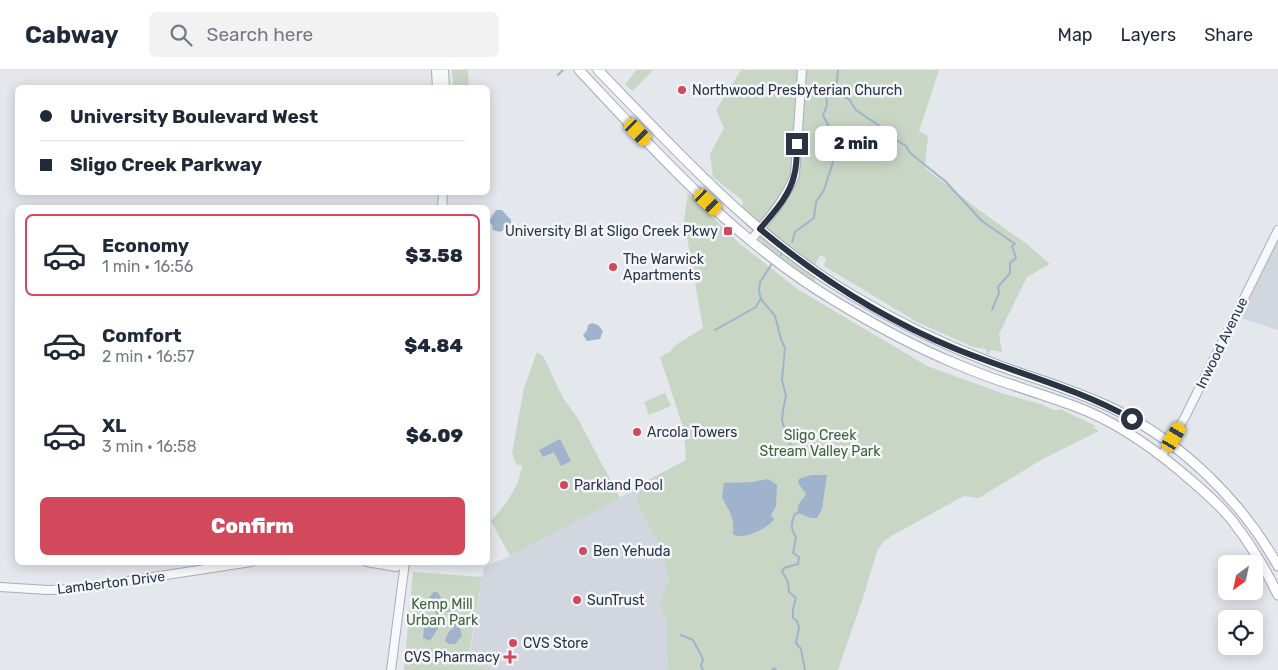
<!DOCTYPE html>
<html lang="en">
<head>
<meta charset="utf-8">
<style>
  body { margin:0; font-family:Rubik,sans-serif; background:#f2f2f3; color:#1f2937; height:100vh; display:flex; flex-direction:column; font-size:19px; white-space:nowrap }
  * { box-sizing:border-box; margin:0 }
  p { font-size:16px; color:#747a83 }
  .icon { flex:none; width:28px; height:28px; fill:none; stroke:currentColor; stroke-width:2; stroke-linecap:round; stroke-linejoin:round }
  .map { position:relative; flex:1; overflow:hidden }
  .panel { position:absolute; left:15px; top:135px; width:475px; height:360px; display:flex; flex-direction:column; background:#fff; border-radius:8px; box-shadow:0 2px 12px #0003 }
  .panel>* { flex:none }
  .guide { position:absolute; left:15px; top:15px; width:475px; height:110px; border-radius:8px; box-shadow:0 2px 12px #0003; display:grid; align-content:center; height:110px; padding:0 25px; background:#fff }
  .needle { width:32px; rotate:213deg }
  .tools { position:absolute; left:1218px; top:485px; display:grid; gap:10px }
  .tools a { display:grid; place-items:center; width:45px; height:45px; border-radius:8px; background:#fff; box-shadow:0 2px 12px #0003; font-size:25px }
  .end { position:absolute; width:22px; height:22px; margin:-11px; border:6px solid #2b3445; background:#fff; box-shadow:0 0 0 2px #fff }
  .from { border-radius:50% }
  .bubble { position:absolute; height:35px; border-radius:8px; background:#fff; box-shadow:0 2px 12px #0003; font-size:16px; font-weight:800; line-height:35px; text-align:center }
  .car { position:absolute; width:15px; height:30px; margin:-15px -8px; border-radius:6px; box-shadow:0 0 4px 1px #0007; background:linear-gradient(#f5c518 24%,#345 0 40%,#f5c518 0 76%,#345 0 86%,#f5c518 0) }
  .guide b { display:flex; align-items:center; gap:18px; height:48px; font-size:19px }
  .guide b+b { border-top:1px solid #e0e1e3 }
  .guide i { width:12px; height:12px; background:#1f2937 }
  ul { padding:9px 0 0; list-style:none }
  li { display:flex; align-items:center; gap:15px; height:82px; margin:0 10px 8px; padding:0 15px; border:2px solid transparent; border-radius:8px }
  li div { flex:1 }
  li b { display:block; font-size:19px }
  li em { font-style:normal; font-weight:800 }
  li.on { border-color:#d1495b }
  li>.icon { width:45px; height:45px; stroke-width:1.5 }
  .button { display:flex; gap:10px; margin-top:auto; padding:10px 25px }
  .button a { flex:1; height:58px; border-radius:8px; background:#d1495b; color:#fff; font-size:20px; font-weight:800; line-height:58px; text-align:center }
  header { display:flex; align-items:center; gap:30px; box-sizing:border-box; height:70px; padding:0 25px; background:#fff; border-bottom:1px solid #e0e1e3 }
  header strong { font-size:24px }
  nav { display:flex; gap:28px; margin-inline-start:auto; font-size:18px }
  .search { width:350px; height:45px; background:#f2f2f3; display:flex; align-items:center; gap:12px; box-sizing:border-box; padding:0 18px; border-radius:8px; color:#747a83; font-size:19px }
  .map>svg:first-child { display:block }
  .built { fill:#d2d6de }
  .green { fill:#c9d6c5 }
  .water { fill:#9fb4cc }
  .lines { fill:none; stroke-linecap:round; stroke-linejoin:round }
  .stream { stroke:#9fb4cc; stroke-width:2 }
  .minor-casing { stroke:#a9aeb7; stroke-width:10 }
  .major-casing { stroke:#a3abb8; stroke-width:11 }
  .minor { stroke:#f7f8fa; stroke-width:8 }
  .major { stroke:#fff; stroke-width:9 }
  .route { stroke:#2b3445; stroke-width:6 }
  .poi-dot { fill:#d1495b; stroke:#f4f6f9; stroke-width:2 }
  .labels { text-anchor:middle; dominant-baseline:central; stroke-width:5; stroke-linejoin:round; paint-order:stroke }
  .poi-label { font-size:14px; fill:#2b3445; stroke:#f4f6f9; text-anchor:start }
  .street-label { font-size:14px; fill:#2b3445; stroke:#f4f6f9 }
  .park-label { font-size:14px; fill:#3f6138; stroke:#f4f6f9 }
</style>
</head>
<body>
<header>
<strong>Cabway</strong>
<div class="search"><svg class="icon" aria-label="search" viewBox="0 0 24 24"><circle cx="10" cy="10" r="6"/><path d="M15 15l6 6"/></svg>Search here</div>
<nav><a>Map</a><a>Layers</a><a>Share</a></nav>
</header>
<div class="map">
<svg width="1278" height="600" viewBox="0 0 1278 600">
  <rect width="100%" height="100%" fill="#e4e7ec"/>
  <!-- built -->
  <path class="built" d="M1278,170V260L1240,248Z
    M645,414L674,506V600H486L468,595L484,497L510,486Z"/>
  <!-- green -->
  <path class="green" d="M452,0H468L469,17H453Z
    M636,0H653L633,21L625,15Z
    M741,0H939L919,61L928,66L925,98L979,140L1027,174L1050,194L1027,207L999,264L1002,282L991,280L987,286L986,279L973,277L917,252L824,196L826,188L820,185L814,197L816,225L796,208L740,149L743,131L713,107L710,84L724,58L716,40Z
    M687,122L739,173L799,220L927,296L1004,324L1041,334L1054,340H1062L1096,356L1093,358L1099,361L1041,390L979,428L964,426L893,465L883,472L877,481L865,522L838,600H668L667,552L659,533L669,511L666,495L660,477L636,430L646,411L686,390L684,360L660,287L671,281L674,276L703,258L684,150L687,129H688Z
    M537,282L543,286L563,328L577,347L620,428L510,486L491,451C504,436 519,418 522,396L516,394L512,383L524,318Z
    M665,323L671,336L649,345L644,332Z
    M413,502L482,507L467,595L470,593L491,600H404Z"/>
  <!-- water -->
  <path class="water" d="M496,140H502L511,150V155L500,162L493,160L492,155L489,151Z
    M592,253L598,255L603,261L600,269L587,271L583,265L587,260L588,255Z
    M560,369L571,391L561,396L554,382L543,387L539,380Z
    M811,405H827L822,439L817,448H811L798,443C796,433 802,432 806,424L798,413L799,409Z
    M768,409L777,415L776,436L771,445L774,449C769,458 742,471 733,464C734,444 730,444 722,427L724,413L753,412Z
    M434,522H437L445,532L455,536L456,540L455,544L451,545L449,542L443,541L438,545L436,544L429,527Z
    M436,547L439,552V557L430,571L423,568L424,557Z
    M456,557L460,558L462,566L455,574H449L445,571C447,564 449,559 456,557Z"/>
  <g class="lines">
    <!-- stream -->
    <path class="stream" d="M558,5L563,0
      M832,21L849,29L856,40L878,55L884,61L891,64L893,68L906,76L910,83L945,111L982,151L1015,174L1012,176L1016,188L1010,193V203L998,217L999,223L992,240
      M792,172L795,162L814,148L816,132L824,120L833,92L829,57L823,45L827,35L826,21H832L837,11L838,0
      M781,185V184
      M771,195L760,212L759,221L761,229L775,246L781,269L785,278L782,310L786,326L783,340L782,350L788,371L793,379
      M715,260L756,237L760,230
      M800,442L795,444C791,453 790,458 796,467L793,483L799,487L798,494L784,498L782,501L788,512L789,522L796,528L793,539V548L797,551L799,557L796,573L801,579L805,600
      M452,542L455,557
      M681,565L693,570L703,589L701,596L703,600
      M772,600L774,598L776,600"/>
    <!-- minor casing -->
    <g class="minor-casing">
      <path id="minor" d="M436,0L437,18
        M444,0L445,18
        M442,138L443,122
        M751,170C768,149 785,130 795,105L802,0
        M1162,385L1185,347L1278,160
        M367,492L396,497L405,492
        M0,517L48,520L75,519L251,492
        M391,600L405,492"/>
    </g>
    <!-- major casing -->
    <g class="major-casing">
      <path id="major" d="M579,0C657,83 736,172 835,231C873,254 913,276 954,293C973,301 993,309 1013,315C1038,324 1064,331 1089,342C1128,359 1161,384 1193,412C1207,424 1222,437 1234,453C1251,475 1266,500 1278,525
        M598,0C677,81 753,167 852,225C895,251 940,273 987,291C1030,308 1074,319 1116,340C1182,373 1242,431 1278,496"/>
    </g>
    <!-- minor -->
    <use href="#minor" class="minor"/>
    <!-- major -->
    <use href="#major" class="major"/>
  </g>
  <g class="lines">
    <!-- route -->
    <path class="route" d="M797,74C797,84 797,96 794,106C789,127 773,143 760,159C819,208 885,250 956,279C1015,303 1077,318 1132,349"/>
  </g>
  <!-- markers -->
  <g class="poi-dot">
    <circle cx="682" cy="20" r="5"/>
    <rect x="723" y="156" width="10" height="10" rx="2.5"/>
    <circle cx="613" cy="197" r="5"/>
    <circle cx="637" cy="362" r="5"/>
    <circle cx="564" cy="415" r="5"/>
    <circle cx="583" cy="481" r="5"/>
    <circle cx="577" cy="530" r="5"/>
    <circle cx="513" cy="573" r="5"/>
    <path d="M507.5 579.5h5v5h5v5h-5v5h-5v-5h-5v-5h5z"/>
  </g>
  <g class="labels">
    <!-- poi labels -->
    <g class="poi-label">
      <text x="692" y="20">Northwood Presbyterian Church</text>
      <text x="718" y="161" text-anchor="end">University Bl at Sligo Creek Pkwy</text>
      <text x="623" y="189">The Warwick<tspan x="623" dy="16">Apartments</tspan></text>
      <text x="647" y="362">Arcola Towers</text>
      <text x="574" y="415">Parkland Pool</text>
      <text x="593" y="481">Ben Yehuda</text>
      <text x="587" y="530">SunTrust</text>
      <text x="523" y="573">CVS Store</text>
      <text x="500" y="587" text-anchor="end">CVS Pharmacy</text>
    </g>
    <!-- street labels -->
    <g class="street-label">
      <text transform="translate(1222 273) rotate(-64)">Inwood Avenue</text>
      <text transform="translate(111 513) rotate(-7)">Lamberton Drive</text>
    </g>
    <!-- park labels -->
    <g class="park-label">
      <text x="820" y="365">Sligo Creek<tspan x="820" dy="16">Stream Valley Park</tspan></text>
      <text x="442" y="534">Kemp Mill<tspan x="442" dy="16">Urban Park</tspan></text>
    </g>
  </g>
</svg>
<div class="tools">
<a><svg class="needle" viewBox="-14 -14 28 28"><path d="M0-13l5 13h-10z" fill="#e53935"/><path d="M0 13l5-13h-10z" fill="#747a83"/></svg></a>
<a><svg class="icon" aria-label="locate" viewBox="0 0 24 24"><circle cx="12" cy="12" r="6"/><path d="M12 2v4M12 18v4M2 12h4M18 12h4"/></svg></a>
</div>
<i class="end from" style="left:1132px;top:349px"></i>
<i class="end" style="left:797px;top:74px"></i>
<div class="bubble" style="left:815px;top:56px;width:82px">2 min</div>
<i class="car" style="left:638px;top:62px;rotate:136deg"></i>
<i class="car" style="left:708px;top:132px;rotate:133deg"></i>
<i class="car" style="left:1174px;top:367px;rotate:31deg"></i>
<div class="guide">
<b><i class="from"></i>University Boulevard West</b>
<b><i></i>Sligo Creek Parkway</b>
</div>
<section class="panel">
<ul>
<li class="on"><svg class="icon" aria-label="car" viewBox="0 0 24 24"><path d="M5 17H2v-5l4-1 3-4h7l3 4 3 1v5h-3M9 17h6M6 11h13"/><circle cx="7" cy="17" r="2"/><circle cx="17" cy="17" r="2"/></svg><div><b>Economy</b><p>1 min · 16:56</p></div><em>$3.58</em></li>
<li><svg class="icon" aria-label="car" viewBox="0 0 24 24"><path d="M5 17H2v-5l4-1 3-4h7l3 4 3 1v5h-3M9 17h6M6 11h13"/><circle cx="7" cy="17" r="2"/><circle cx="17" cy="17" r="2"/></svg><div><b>Comfort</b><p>2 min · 16:57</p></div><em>$4.84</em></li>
<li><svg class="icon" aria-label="car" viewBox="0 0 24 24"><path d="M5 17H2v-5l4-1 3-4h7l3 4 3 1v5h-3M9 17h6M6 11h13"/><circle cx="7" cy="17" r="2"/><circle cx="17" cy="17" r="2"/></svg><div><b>XL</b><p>3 min · 16:58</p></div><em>$6.09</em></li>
</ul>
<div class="button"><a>Confirm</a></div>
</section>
</div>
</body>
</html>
